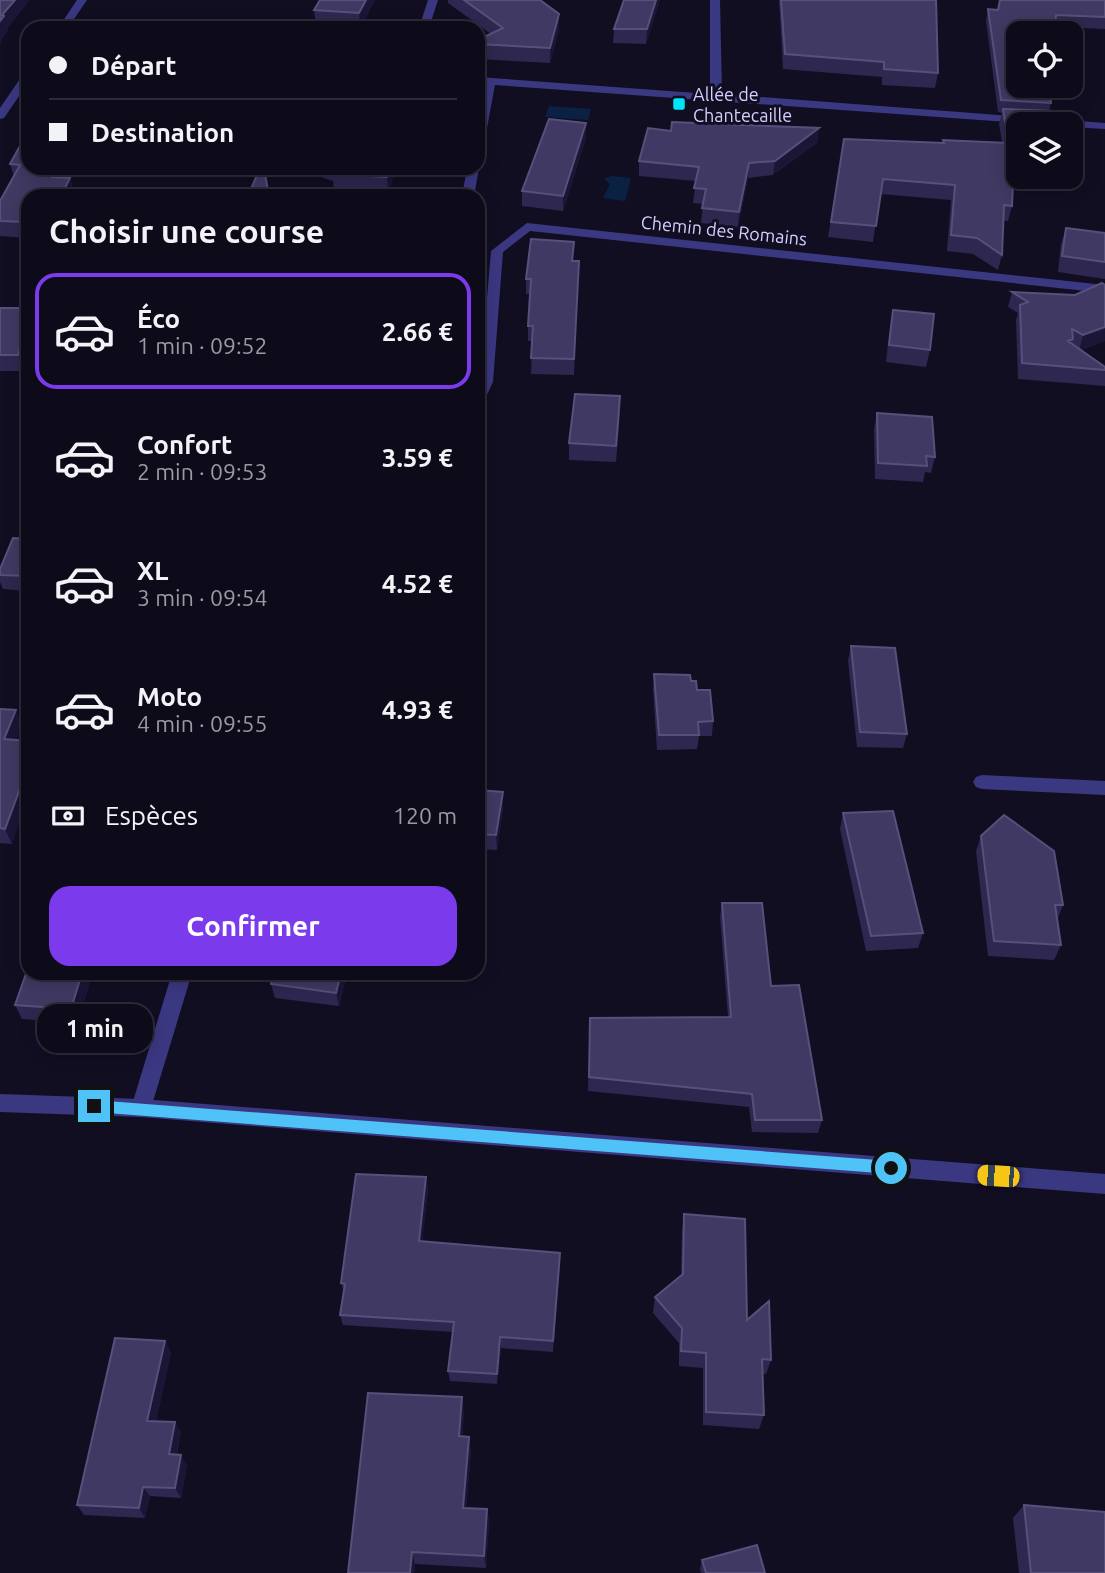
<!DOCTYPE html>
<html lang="fr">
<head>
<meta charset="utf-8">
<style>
  body { margin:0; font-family:Ubuntu,sans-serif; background:#1b1827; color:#f1f3f6; height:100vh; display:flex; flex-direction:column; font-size:26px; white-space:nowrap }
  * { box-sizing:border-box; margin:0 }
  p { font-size:23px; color:#9a9aa2 }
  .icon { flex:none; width:38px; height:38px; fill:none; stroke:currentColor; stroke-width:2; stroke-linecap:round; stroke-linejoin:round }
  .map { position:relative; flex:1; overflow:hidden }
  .drawer { position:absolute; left:21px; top:189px; width:464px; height:791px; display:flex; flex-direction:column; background:#0d0a1a; border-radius:21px; box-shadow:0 4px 18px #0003,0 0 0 2px #2d2b39 }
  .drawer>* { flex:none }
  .hud { position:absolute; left:21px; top:21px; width:464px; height:154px; border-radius:21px; box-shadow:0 4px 18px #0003,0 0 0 2px #2d2b39; display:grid; align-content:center; height:154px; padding:0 28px; background:#0d0a1a }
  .buttons { position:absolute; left:1006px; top:21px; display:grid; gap:14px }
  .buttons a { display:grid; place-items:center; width:77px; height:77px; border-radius:14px; background:#0d0a1a; box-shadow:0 4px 18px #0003,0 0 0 2px #2d2b39; font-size:35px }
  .end { position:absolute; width:32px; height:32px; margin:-16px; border:9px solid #4fc3f7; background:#111; box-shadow:0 0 0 4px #111 }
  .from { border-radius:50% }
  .bubble { position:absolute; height:49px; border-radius:21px; background:#0d0a1a; box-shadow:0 4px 18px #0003,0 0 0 2px #2d2b39; font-size:23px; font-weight:700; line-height:49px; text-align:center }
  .car { position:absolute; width:21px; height:42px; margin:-21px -10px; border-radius:9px; box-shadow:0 0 5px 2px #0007; background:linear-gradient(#f5c518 24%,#345 0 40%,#f5c518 0 76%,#345 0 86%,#f5c518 0) }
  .hud b { display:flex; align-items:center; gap:24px; height:66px; font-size:26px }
  .hud b+b { border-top:2px solid #2d2b39 }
  .hud i { width:18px; height:18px; background:#f1f3f6 }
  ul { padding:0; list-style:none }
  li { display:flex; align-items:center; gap:21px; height:116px; margin:0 14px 10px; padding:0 14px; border:4px solid transparent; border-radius:21px }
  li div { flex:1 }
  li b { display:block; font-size:26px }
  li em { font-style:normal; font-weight:700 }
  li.current { border-color:#7c3aed }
  li>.icon { width:63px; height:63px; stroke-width:1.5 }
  h2 { padding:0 28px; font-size:32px; line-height:84px }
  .pay { display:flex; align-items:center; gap:18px; height:77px; padding:0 28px; font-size:26px }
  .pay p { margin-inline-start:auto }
  .primary-button { display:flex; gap:14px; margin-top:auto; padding:14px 28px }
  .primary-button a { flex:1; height:80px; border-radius:21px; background:#7c3aed; color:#fff; font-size:28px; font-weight:700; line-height:80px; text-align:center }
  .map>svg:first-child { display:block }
  .water { fill:#0b2144 }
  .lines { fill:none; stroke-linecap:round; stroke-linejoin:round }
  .service { fill:#3b3882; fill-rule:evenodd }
  .minor { fill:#3b3882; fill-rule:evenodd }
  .wall { fill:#2e2750 }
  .shaded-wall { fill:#1b1536 }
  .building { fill:#403963; stroke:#57507b; stroke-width:2 }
  .route { fill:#4fc3f7 }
  .poi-dot { fill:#00e3fa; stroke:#110e22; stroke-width:2.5 }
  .labels { text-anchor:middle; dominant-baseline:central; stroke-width:6; stroke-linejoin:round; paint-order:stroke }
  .far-poi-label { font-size:18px; fill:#d4cfff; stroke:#110e22; text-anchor:start }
  .far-street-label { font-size:18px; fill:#d4cfff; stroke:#110e22 }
</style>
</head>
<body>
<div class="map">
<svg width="1105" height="1573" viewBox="0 0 1105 1573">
  <rect width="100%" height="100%" fill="#110e22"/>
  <!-- water -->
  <path class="water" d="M549,106L591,109L588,120L545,117Z
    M611,176L631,178L625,201L603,198L610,184L604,179Z"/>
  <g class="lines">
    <!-- service -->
    <path class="service" d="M982,775L1105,781V795L982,789L976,787L973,782L976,777Z
      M172,973H192L151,1108L148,1115L141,1117L134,1115L131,1108Z"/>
    <!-- minor -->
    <path class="minor" d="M77,0H87L74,19L104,28H85L64,23L63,21Z
      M428,0H438L429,28H419Z
      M710,0H720L722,94L1105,123V129L1071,127V124H1034L495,85L484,144L478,147V115L484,84L478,83V77L710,94Z
      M28,72V83L4,118L0,119V108L24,73Z
      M478,166L479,168L474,196H462L467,168Z
      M527,223L1105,285V293L530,231L503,252L493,382L483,403L478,404L491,251Z
      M0,1094L141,1099L1105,1174V1194L141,1117L0,1112Z"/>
  </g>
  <!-- wall -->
  <path class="wall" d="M375,0L360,28L316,25L314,10Z
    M448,0H540L559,29L550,63L478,59V40L491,34L448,3Z
    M624,0H660L646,44L613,43L614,29Z
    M779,0H936L938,73L935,88L882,85V77L783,69Z
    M999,0H1105V29L1055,27L1018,33L1051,103L1049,111L1018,124V175H1014L1012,206L1008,221H1003L1002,255L998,270L973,254L947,251L951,200L880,194L873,242L828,237L844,139L943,143V140L1002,142L999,124L1002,113L998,112L986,21L988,9L998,10Z
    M819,128L817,143L773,175L748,178L738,227L701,223L703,204L693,203L696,181L639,176V161L671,131Z
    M26,135L28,168H69L64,178H70L74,193L73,196H28V238L0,236V201L14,177L10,164Z
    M586,138L563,211L522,206V191Z
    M303,168H397L388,192L334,189L333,181L303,171Z
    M1066,228L1105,233V279L1058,272L1061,244Z
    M573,261L578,276L574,375L531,374L532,341H528V326L530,294H526V279Z
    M1105,285V341L1081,350L1105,367V386L1018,379L1016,320L1018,313L1008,307L1012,292L1075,295Z
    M0,308H28L23,371H0Z
    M893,310L930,350L926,367L886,362L890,326Z
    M620,412L616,462L569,460V443Z
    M877,413L935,457L931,473L925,472L923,482L875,479L874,429Z
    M28,539V591L3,589L0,582V569Z
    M851,646L907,734L903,748L857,747L848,661Z
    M654,674L691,681L697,690L713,721L712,736H699L697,749L657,750L653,689Z
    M0,709L16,710L22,725L16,740L12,844L0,843Z
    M478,790L503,808L497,850L478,849Z
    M843,813L923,933L918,948L866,951L840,829Z
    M981,836L1063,905L1057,920L1061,945L1054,960L988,956L976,851Z
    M722,903L771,986L822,1120L818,1133L752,1132L749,1107L588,1091L590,1018L728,1017L720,917Z
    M93,973L77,1023L22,1019L15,1005Z
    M347,973L339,1006L275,998L271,984Z
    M426,1177L428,1189L422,1241L560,1264L553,1352L501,1348L497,1384L450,1381L448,1371L453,1332L343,1325L340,1315L344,1292L341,1283Z
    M684,1214L771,1360L766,1374H762L764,1415L759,1429L703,1425V1368L679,1366V1343L653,1313L655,1297L681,1276L682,1231Z
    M165,1341L171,1353L156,1421L181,1432L177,1454L187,1465L181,1498L150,1496L145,1518L84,1515L77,1505Z
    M464,1412L462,1437H469L471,1451L466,1509H487L489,1522L486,1568L415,1564L414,1573H348Z
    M1024,1505L1105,1573H1019L1013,1518Z
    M702,1560L765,1573H701L700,1569Z"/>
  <!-- shaded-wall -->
  <path class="shaded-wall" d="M15,0H30L8,28V30L1,41V43L0,45V21L2,15Z
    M366,0H375L360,28L359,13Z
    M656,0H660L646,44L647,29Z
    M559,14V29L550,63V48Z
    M586,123V138L563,211V196Z
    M819,128L817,143L773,175L775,161Z
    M749,163L748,178L738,227L739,212Z
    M57,168H69L56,192L52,177Z
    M390,168H397L388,192L387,177Z
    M70,178L74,193L73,196H61Z
    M28,215V237L24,222Z
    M28,323V355L23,371L18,355Z
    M1105,327V341L1079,351L1083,335Z
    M16,710L22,725L10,755L4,739Z
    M28,767V799L12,844L5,829Z
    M503,792V808L497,850L496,835Z
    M82,973H93L77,1023L71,1009Z
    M341,973H347L339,1006L336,993Z
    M426,1177L428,1189L421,1252L419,1241Z
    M560,1253V1264L553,1352V1341Z
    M500,1337L501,1348L497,1384V1374Z
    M165,1341L171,1353L154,1431L147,1421Z
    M462,1397L464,1412L461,1450L459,1436Z
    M175,1422L181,1432L175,1464L169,1454Z
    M469,1437L471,1451L465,1521L463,1508Z
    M181,1455L187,1465L181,1498L175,1488Z
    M143,1487L150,1496L145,1518L139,1508Z
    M487,1509L489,1522L486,1568L484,1556Z
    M412,1552L415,1564L414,1573H410Z"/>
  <!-- building -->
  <path class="building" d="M0,0H15L2,15L4,16L0,21Z
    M320,0H366L359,13L314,10Z
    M464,0H540L559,14L550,48L478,44V40L503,28Z
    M624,0H656L647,29H614Z
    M781,0H936L938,73L884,69V62L785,54Z
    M1000,0H1105V17L1056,15L1055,33H1018V86H1049L1051,103L1001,100L988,9L998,10Z
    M1003,109L1053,111L1054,124H1018V160L1014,159L1012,206L1004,205L1002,255L977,238L951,235L955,185L883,179L876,226L831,222L844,139L944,143L943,140L1008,143Z
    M549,119L586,123L563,196L522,191Z
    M672,122L819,128L775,161L749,163L739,212L702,208L706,189L694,188L699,167L639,161L648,128L671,131Z
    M26,135H28V168H57L52,177L70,178L61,196H28V215L24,222L0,221V201L20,165L10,164Z
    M260,168H264L269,196H248Z
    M334,168H390L387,177L332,174Z
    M1066,228L1105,233V262L1062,256Z
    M531,239L574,242L572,261H579L574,359L531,358L533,326H528L531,279H526Z
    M1102,283L1105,285V327L1083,335L1072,329L1073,339L1068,341L1105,367V370L1022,363L1020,305L1028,302L1012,292L1075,295Z
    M0,308H28V323L18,355H0Z
    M893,310L934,314L930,350L889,345Z
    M575,394L620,396L616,446L569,443Z
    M877,413L932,417L935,457L926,456L927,466L878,463Z
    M13,538L28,539V576L0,575V569Z
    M851,646L895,648L907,734L860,732Z
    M654,674L690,675L691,681H696L697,690H710L713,721L698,722L699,735H659Z
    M0,709L16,710L4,739L28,741V767L5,829L0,828Z
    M478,790L503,792L496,835L478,834Z
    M893,811L923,933L871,936L843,813Z
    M1004,815L1054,851L1063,905H1055L1061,945L994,941L981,836Z
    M722,903H762L771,986L799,985L822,1120H755L752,1094L589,1077L590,1018L731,1017Z
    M28,968V973H82L71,1009L15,1005Z
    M274,973H341L336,993L271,984Z
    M356,1174L426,1177L419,1241L560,1253L553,1341L500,1337L497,1374L448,1371L454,1322L340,1315L345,1284L341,1283Z
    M684,1214L745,1219L747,1320L769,1301L771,1360L762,1359L764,1415L706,1412V1353L681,1351L682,1328L655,1297L683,1274Z
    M115,1338L165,1341L147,1421L175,1422L169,1454L181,1455L175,1488L143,1487L139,1508L77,1505Z
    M368,1393L462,1397L459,1436L469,1437L463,1508L487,1509L484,1556L412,1552L410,1573H348Z
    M1024,1505L1105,1512V1573H1031Z
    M757,1545L765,1573H706L702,1560Z"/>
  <!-- route -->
  <path class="route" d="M94,1100L891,1161L898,1168L891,1174L94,1112L87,1106Z"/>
  <!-- markers -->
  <rect class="poi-dot" x="672" y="97" width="14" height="14" rx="3.5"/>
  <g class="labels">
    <!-- far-poi labels -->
    <g class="far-poi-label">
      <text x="693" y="94">Allée de<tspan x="693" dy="21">Chantecaille</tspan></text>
    </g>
    <!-- far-street labels -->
    <g class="far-street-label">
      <text transform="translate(724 230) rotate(6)">Chemin des Romains</text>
    </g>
  </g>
</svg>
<div class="buttons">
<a><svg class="icon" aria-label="locate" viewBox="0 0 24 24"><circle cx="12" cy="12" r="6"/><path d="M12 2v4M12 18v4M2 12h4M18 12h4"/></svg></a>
<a><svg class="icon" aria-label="layers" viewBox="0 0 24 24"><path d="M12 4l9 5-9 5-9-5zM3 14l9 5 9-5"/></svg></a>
</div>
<i class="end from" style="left:891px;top:1168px"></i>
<i class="end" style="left:94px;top:1106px"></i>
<div class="bubble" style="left:37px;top:1004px;width:116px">1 min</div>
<i class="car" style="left:998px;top:1176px;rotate:274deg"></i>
<div class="hud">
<b><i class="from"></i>Départ</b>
<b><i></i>Destination</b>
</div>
<section class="drawer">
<h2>Choisir une course</h2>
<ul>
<li class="current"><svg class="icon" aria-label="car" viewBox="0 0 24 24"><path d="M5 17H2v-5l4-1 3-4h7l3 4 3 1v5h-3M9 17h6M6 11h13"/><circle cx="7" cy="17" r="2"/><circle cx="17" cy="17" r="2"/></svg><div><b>Éco</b><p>1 min · 09:52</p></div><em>2.66 €</em></li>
<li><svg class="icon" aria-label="car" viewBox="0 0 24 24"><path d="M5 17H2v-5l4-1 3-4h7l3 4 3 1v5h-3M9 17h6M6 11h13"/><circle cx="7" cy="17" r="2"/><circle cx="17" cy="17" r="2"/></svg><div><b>Confort</b><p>2 min · 09:53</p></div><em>3.59 €</em></li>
<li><svg class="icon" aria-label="car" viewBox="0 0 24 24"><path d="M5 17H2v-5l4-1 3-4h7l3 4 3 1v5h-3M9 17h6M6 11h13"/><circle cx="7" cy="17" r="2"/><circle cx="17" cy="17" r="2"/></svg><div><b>XL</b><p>3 min · 09:54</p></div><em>4.52 €</em></li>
<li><svg class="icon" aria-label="car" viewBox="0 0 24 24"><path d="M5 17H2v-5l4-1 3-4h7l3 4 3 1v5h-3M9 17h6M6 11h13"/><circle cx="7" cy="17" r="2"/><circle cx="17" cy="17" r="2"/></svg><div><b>Moto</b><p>4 min · 09:55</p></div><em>4.93 €</em></li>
</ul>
<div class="pay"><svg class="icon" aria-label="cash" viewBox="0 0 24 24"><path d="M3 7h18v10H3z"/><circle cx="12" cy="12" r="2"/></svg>Espèces<p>120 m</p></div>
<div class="primary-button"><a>Confirmer</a></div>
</section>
</div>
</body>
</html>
